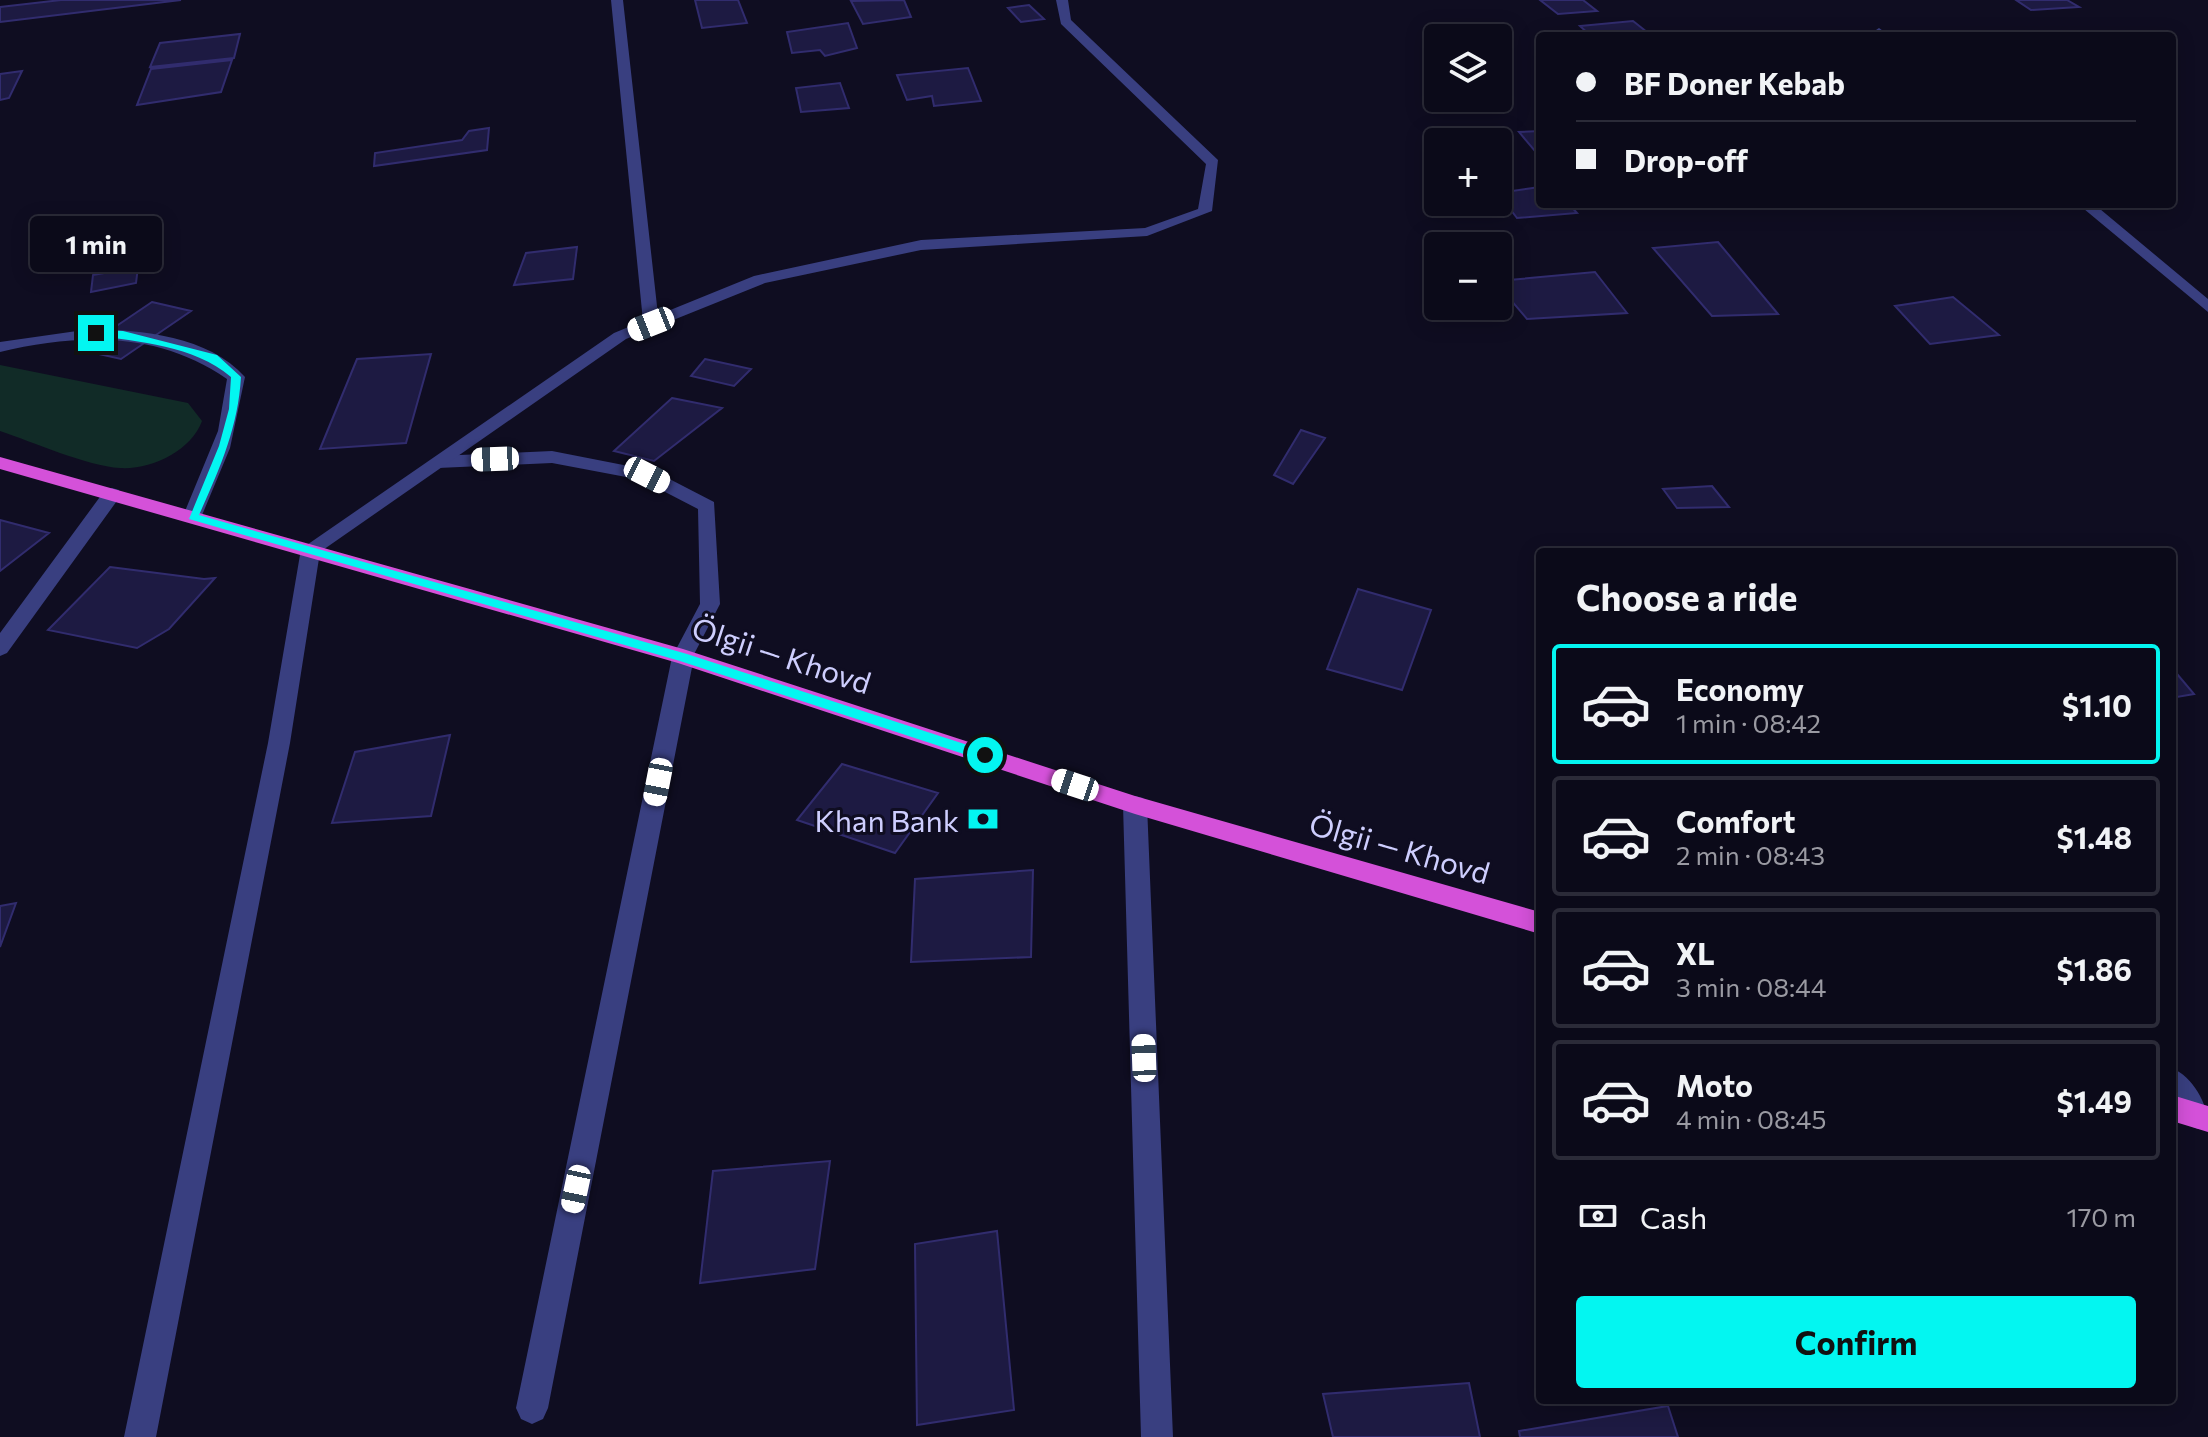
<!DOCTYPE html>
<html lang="en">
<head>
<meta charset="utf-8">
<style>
  body { margin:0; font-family:Commissioner,sans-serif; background:#191826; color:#f1f3f6; height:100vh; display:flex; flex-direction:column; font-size:30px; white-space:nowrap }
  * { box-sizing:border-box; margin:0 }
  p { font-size:26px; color:#9a9aa2 }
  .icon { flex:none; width:44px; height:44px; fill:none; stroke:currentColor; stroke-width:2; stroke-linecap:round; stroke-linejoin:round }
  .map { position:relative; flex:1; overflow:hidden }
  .drawer { position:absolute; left:1536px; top:548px; width:640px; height:856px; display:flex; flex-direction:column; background:#0b0a19; border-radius:8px; box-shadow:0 4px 20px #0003,0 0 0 2px #2b2b38 }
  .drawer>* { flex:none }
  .hud { position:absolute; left:1536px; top:32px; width:640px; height:176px; border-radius:8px; box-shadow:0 4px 20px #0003,0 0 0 2px #2b2b38; display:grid; align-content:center; height:176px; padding:0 40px; background:#0b0a19 }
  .fabs { position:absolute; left:1424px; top:24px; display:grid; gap:16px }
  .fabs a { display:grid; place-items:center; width:88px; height:88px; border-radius:8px; background:#0b0a19; box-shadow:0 4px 20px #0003,0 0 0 2px #2b2b38; font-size:40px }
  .end { position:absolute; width:36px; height:36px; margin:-18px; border:10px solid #03f6f1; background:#111; box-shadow:0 0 0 4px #111 }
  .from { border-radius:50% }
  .bubble { position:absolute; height:56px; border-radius:8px; background:#0b0a19; box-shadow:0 4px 20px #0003,0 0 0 2px #2b2b38; font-size:26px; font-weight:700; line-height:56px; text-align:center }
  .car { position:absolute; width:24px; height:48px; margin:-24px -12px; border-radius:10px; box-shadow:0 0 6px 2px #0007; background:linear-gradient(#fff 24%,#345 0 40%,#fff 0 76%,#345 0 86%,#fff 0) }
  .hud b { display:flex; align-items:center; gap:28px; height:76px; font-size:30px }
  .hud b+b { border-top:2px solid #2b2b38 }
  .hud i { width:20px; height:20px; background:#f1f3f6 }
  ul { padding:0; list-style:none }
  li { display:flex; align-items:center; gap:24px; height:120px; margin:0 16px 12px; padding:0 24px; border:4px solid #2b2b38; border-radius:8px }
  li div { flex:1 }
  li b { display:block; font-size:30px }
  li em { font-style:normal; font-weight:700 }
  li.active { border-color:#03f6f1 }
  li>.icon { width:72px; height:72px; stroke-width:1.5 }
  h2 { padding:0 40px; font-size:36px; line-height:96px }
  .pay { display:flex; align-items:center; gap:20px; height:88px; padding:0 40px; font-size:30px }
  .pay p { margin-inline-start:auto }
  .action { display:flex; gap:16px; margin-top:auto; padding:16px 40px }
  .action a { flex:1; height:92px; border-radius:8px; background:#03f6f1; color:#111; font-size:32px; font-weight:700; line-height:92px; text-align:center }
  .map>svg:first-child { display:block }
  .green { fill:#112b27 }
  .building { fill:#1d1a42; stroke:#312c6e; stroke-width:2 }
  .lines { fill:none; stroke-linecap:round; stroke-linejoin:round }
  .service { fill:#393f80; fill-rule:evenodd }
  .minor { fill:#393f80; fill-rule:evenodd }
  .trunk { fill:#d451d9; fill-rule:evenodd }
  .route { fill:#03f6f1 }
  .labels { text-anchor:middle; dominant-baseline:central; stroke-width:6; stroke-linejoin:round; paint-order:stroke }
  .street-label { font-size:30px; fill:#cecefe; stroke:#0f0d21 }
  .poi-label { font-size:30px; fill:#cecefe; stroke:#0f0d21; text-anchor:end }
</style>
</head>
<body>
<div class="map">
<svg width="2208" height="1437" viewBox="0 0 2208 1437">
  <rect width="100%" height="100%" fill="#0f0d21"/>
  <!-- green -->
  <path class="green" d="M0,365L188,403L202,421C191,451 151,470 120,468C87,466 33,442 0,431Z"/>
  <!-- building -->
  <path class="building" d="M61,0H181L0,22V7Z
    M695,0H738L747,23L702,28Z
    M904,0L911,17L863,24L851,1Z
    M1540,0H1583L1597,11L1558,14Z
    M2016,0H2067L2079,7L2031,10Z
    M1029,5L1044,19L1021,22L1008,8Z
    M1633,21L1652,36H1591L1580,26Z
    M848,23L857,48L825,56L820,50L792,53L787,32Z
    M240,34L234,58L150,67L160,43Z
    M232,60L221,92L137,105L151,69Z
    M968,68L981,101L934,106L932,96L907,100L897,75Z
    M22,71L9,98L0,100V74Z
    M840,83L849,108L801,112L796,88Z
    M489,128L487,150L374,166L375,153L462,140L469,131Z
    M1540,131V157L1519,132Z
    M1540,187V204H1569L1577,213L1517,218L1498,193Z
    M1718,242L1778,314L1712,316L1653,248Z
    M577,247L573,279L514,285L526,253Z
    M138,267L136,283L91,292L93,275Z
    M1595,272L1627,313L1527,319L1498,285V281Z
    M1953,297L1999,335L1930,344L1895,306Z
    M152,302L191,311L121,359L81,350Z
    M431,354L406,443L320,449L357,359Z
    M705,359L751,369L734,386L691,376Z
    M672,398L722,408L654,461L614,451Z
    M1301,430L1325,438L1293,484L1274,475Z
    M1712,486L1729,507L1677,508L1663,489Z
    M0,520L49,533L0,571Z
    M110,567L204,579L215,578L169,629L137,648L48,630Z
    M1358,589L1431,610L1402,690L1327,669Z
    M2172,668L2194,694L2177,697L2172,691Z
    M450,735L431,816L332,823L355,752Z
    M842,764L938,793L895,853L797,820Z
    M1033,870L1031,957L911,962L915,879Z
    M16,903L0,947V906Z
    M830,1161L815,1269L700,1283L713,1171Z
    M997,1231L1014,1410L917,1425L915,1244Z
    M1469,1383L1480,1437H1333L1323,1394Z
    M1668,1406L1678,1437H1520L1519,1431Z"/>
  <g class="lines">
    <!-- service -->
    <path class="service" d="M552,451L654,471L714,502L720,604L690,662H676L672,657L700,604L698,509L642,480L552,463L438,468L429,462L438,456Z
      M2172,1068C2193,1077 2208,1104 2208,1125L2198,1129C2171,1119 2172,1093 2172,1068Z"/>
    <!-- minor -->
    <path class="minor" d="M611,0H623L658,315L754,276L921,240L1145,228L1198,209L1206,164L1061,24L1056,0H1068L1071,20L1218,160L1212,211L1147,236L921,250L765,283L626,339L320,552L290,743L156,1437H124L268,743L301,549L614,333L643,321Z
      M1879,28L1890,36H1876L1873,32Z
      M2078,204H2094L2208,299V312Z
      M91,329C141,330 209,336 245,377L230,448L200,520H186L183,516L218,431L227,379C158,331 79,333 0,352V342Z
      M112,488L119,490V498L7,653L0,656V633L105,490Z
      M683,649L694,657L548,1408L543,1419L532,1424L521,1419L516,1408L672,657Z
      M1135,796L1143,798L1147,805L1173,1437H1141L1123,805L1127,798Z"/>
    <!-- trunk -->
    <path class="trunk" d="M0,457L683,649L1135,796L1540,912V934L1135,814L678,663L0,469Z
      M2172,1095L2208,1106V1132L2172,1121Z"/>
  </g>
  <!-- route -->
  <path class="route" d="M96,330L123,331L217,355L241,377C238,428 220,468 199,515L687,654L989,752L991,755L985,761L680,661L189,519L219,446L229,409L231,377C193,345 140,342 92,335Z"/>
  <!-- icons -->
  <defs>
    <g id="bank-bare" transform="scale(2.4)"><path d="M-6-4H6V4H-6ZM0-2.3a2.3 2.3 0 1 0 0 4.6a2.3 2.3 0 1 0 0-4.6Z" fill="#03f6f1" stroke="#0f0d21" stroke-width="2.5" paint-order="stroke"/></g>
  </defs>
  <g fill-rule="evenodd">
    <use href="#bank-bare" x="983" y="819"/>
  </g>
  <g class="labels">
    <!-- street labels -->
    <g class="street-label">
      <text transform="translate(782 654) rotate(18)">Ölgii — Khovd</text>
      <text transform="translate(1400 847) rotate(16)">Ölgii — Khovd</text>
    </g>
    <!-- poi labels -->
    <g class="poi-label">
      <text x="959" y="819">Khan Bank</text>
    </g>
  </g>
</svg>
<div class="fabs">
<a><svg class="icon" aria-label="layers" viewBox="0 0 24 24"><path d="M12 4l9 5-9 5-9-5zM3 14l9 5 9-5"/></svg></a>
<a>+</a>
<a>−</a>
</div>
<i class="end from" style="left:985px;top:755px"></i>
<i class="end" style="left:96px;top:333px"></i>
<div class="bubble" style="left:30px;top:216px;width:132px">1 min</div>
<i class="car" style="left:651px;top:324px;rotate:248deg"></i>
<i class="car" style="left:495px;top:459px;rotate:268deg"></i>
<i class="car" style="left:647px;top:475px;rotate:117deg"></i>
<i class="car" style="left:658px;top:782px;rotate:191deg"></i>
<i class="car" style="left:1075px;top:785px;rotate:288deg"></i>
<i class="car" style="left:1144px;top:1058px;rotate:358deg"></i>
<i class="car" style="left:576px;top:1189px;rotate:192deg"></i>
<div class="hud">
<b><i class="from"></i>BF Doner Kebab</b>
<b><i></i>Drop-off</b>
</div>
<section class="drawer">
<h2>Choose a ride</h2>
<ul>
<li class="active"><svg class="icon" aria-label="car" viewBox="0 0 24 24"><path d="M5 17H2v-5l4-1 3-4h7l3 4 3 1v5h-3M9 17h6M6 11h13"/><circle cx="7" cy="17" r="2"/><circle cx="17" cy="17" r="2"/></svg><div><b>Economy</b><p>1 min · 08:42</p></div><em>$1.10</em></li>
<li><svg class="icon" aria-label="car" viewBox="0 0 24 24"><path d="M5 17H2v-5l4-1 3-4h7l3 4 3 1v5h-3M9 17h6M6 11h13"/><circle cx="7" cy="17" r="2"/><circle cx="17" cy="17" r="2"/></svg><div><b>Comfort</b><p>2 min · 08:43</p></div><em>$1.48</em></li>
<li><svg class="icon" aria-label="car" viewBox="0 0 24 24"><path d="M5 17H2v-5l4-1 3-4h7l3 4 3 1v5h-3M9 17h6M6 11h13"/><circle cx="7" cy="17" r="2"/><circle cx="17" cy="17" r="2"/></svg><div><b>XL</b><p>3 min · 08:44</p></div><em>$1.86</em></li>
<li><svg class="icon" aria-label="car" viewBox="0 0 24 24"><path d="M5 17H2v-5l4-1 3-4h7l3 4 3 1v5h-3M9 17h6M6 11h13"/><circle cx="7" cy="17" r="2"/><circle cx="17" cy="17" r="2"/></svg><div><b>Moto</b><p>4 min · 08:45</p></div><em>$1.49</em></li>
</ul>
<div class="pay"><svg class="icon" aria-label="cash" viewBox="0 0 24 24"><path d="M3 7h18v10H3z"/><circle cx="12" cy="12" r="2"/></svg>Cash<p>170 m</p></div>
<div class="action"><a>Confirm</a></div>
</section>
</div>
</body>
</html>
